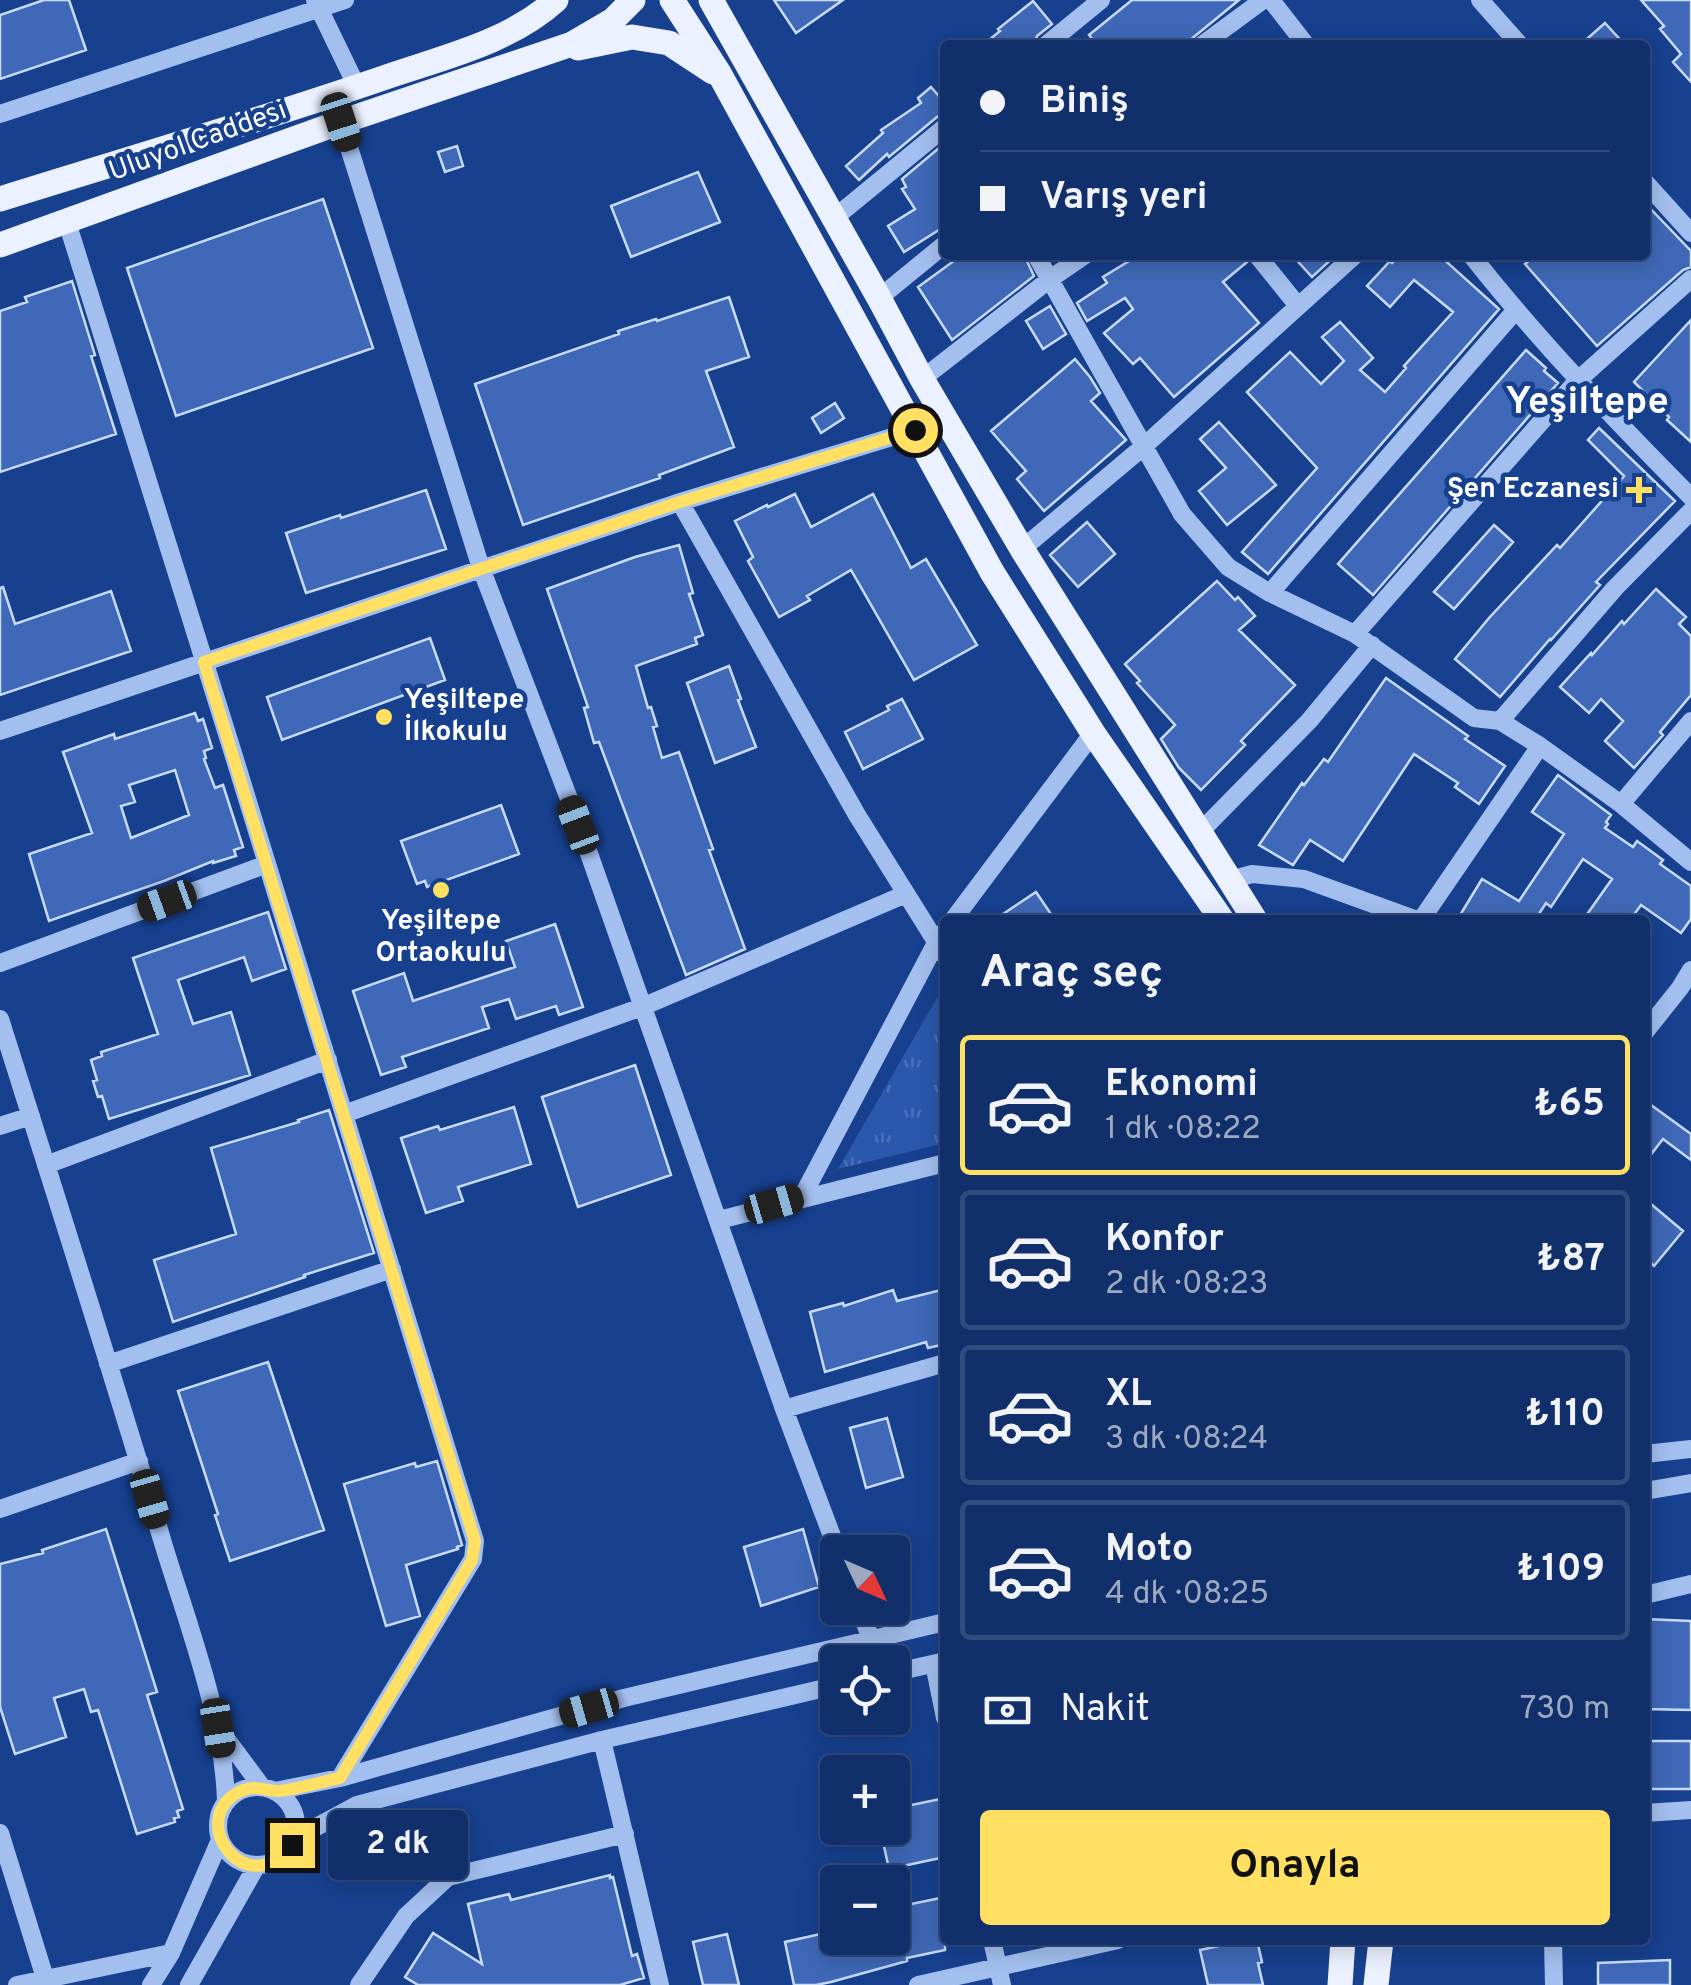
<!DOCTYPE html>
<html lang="tr">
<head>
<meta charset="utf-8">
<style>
  body { margin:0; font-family:Overpass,sans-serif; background:#1a3871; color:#f1f3f6; height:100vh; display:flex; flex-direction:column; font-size:38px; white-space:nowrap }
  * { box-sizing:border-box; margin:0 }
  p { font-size:32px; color:#9ca9c1 }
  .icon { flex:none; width:55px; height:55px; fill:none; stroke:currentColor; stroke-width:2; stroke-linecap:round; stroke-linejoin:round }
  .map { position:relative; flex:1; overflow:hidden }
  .details { position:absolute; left:940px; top:915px; width:710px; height:1030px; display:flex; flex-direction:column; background:#11306b; border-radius:10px; box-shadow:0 5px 25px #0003,0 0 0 2px #304b7e }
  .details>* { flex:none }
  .hud { position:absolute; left:940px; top:40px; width:710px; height:220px; border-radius:10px; box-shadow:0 5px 25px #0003,0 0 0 2px #304b7e; display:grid; align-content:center; height:220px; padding:0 40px; background:#11306b }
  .needle { width:65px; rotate:134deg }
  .tools { position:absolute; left:820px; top:1535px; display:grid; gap:20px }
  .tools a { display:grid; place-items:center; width:90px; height:90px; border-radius:10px; background:#11306b; box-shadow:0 5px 25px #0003,0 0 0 2px #304b7e; font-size:50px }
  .end { position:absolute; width:45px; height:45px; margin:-22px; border:12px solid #ffe062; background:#111; box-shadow:0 0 0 5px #111 }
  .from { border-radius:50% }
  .bubble { position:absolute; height:70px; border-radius:10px; background:#11306b; box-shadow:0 5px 25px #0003,0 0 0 2px #304b7e; font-size:32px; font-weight:700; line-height:70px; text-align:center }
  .car { position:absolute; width:30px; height:60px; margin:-30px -15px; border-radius:12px; box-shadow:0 0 8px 2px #0007; background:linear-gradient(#222 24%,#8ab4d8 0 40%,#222 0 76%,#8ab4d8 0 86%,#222 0) }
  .hud b { display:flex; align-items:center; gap:35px; height:95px; font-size:38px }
  .hud b+b { border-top:2px solid #304b7e }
  .hud i { width:25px; height:25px; background:#f1f3f6 }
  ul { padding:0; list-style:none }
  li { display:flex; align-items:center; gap:30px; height:140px; margin:0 20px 15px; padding:0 20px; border:5px solid #304b7e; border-radius:10px }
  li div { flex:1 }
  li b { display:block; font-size:38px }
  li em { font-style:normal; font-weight:700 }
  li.on { border-color:#ffe062 }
  li>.icon { width:90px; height:90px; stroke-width:1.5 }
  h2 { padding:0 40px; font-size:45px; line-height:120px }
  .pay { display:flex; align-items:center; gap:25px; height:110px; padding:0 40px; font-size:38px }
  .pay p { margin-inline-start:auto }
  .button { display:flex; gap:20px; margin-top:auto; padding:20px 40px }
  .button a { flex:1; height:115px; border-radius:10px; background:#ffe062; color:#111; font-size:40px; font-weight:700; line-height:115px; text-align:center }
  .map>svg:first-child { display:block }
  .park { fill:url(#park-tufts) }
  .building { fill:#3f69b8; stroke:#cadcfb; stroke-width:2.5; fill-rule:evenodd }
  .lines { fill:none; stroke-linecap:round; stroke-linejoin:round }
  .minor { stroke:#a3bfef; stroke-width:18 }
  .major { stroke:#ecf1ff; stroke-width:25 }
  .route { stroke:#ffe062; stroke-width:12 }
  .poi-dot { fill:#ffe062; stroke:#17408f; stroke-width:4 }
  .labels { text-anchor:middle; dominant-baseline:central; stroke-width:9; stroke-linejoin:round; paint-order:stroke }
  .street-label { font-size:28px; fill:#fff; stroke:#17408f }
  .poi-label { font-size:28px; font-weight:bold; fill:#fff; stroke:#17408f; text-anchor:end }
  .district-label { font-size:38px; font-weight:bold; fill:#fff; stroke:#17408f }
</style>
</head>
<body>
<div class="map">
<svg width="1691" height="1985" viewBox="0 0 1691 1985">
  <defs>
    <pattern id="park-tufts" width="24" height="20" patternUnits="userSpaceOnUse" patternTransform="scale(2.5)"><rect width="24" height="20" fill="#2958ad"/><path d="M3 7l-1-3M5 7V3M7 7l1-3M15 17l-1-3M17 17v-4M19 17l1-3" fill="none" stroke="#4971b9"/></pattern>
  </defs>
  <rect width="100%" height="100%" fill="#17408f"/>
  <!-- park -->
  <path class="park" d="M941,991L945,996V1143L838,1169Z"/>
  <!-- building -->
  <path class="building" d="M44,0H69L86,50L0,79V15Z
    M774,0H843L796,33Z
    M1132,0H1239L1184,45H1097L1089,35Z
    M1641,0H1691V82L1673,62L1681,54L1660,29L1664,26Z
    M1033,1L1052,24L1037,36L1034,45H983L1000,31L998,29Z
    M1605,23L1625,45H1580Z
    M931,87L945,103V115L937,117L889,157L887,154L859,180L846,166L883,133L881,130L921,103L918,98Z
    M945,143V226L904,252L888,226L915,209L902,189L906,187L902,179Z
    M457,146L463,166L445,172L438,152Z
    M698,172L720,222L631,257L611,206Z
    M323,199L373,348L176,416L127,268Z
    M1645,203L1691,251V267L1683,270L1597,346L1525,264L1536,255H1645Z
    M962,255H1024L1034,276L952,340L918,287Z
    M1139,255H1245L1247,262L1223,282L1259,323L1174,397L1140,358L1133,364L1104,333L1133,309L1125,298L1087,321L1077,303L1107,283L1103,277Z
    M1292,255H1336L1312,277Z
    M1400,255H1439L1499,309L1268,574L1242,552L1317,468L1247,392L1290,352L1321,384L1344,361L1322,337L1340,322L1373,358L1360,370L1385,392L1406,368L1404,366L1453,312L1414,280L1390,307L1367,286L1390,261L1392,263Z
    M72,281L95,355L91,356L116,434L0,472V311L27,302L25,297Z
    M729,297L749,357L706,371L734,447L659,475L660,478L523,525L475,384L619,334L618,331L656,319L657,321Z
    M1050,306L1066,334L1043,349L1026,321Z
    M1691,320V442L1667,420L1669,417L1634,382Z
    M1526,350L1546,368L1544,371L1558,383L1373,595L1338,564Z
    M1075,359L1090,377L1100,393L1091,401L1126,440L1044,511L1017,479L1026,471L991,431Z
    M835,403L844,418L821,433L812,418Z
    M1219,422L1276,485L1227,525L1199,491L1226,468L1200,439Z
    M1599,428L1675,501L1596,582L1600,585L1551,640L1550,639L1500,697L1455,659L1489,618L1557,545L1560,548L1624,476L1588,440Z
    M426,490L446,549L306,593L286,533L340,515L341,518Z
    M795,494L811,527L873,494L911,568L926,559L977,645L914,680L851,570L807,596L810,600L779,617L748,561L753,557L735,521L767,505L768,507Z
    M1087,522L1115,554L1078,587L1050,555Z
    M1494,525L1513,542L1454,609L1434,592Z
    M679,545L693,593L689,594L703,635L695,638L697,644L636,666L648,708L651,707L657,726L653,727L662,758L679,752L713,849L709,850L745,949L686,975L599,742L594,743L584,708L588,707L547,589L635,557Z
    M1217,581L1235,600L1238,597L1255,616L1239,630L1295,685L1241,741L1245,745L1201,790L1179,768L1161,739L1175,725L1137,683L1140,681L1125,664Z
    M3,587L15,624L111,591L131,651L0,695V588Z
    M1656,589L1686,617L1679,624L1691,636V695L1660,732L1663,735L1634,768L1605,741L1623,721L1601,699L1589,713L1560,687L1591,653L1592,655L1622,621L1624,624Z
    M430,638L445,680L282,740L267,697Z
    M729,666L741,699L738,700L756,747L715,763L687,683Z
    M1386,678L1468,736L1465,739L1505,766L1479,804L1455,787L1458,783L1414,754L1343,861L1310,840L1293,865L1259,845L1302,783L1304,785L1324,759L1328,762Z
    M902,699L923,739L863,769L845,732L889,710L887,706Z
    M195,713L198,721L203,719L212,748L204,751L206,758L204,759L215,788L223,785L243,847L234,850L236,856L213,863V861L164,881L49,921L29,854L92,833L63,752L114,734L115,739ZM175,770L189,815L131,838L121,806L135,802L129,785Z
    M1558,775L1611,815L1606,822L1608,824L1605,828L1633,847L1637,841L1663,860L1660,864L1691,886V919L1681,933L1641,905L1630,920H1583L1612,879L1583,859L1551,907L1546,903L1535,920H1457L1482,879L1519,901L1564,834L1532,812Z
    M501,805L519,854L427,887L425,881L417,884L401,841Z
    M1036,892L1055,920H994Z
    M268,912L286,969L252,981L244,957L178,980L193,1024L231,1012L250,1075L109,1119L102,1096L98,1097L93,1081L97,1080L91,1060L102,1056L101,1052L158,1034L133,958Z
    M555,924L583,1007L559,1015L556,1006L516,1019L509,999L482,1007L489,1028L402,1057L406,1067L381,1075L353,991L404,973L413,1001L515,967L506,941Z
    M635,1065L671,1175L578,1207L542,1097Z
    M1651,1105L1691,1134V1160L1663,1139L1645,1162V1114Z
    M514,1107L531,1164L458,1187L463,1201L426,1213L401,1138L438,1126L440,1130Z
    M329,1110L374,1253L304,1275L305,1277L173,1322L154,1260L236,1234L211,1148L299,1122L298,1120Z
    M1645,1199L1683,1231L1654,1266L1645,1258Z
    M945,1289V1344L928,1348L926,1342L825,1372L810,1312L843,1303L844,1306L893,1290L897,1301Z
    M268,1362L324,1530L230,1561L215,1515L218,1514L178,1391Z
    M887,1418L903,1477L866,1488L850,1428Z
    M437,1461L462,1545L457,1547L458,1549L406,1565L420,1616L386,1626L344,1484L415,1463L416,1467Z
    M106,1529L157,1692L147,1695L183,1809L177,1811L179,1817L174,1818L175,1822L137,1834L98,1710L91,1712L84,1689L54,1698L66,1737L15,1754L0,1707V1564L43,1553L42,1550Z
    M803,1529L819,1587L761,1606L744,1547Z
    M1645,1619L1691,1621V1710L1645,1709Z
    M1645,1741H1691V1789H1645Z
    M945,1798V1857L889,1869L880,1828H892V1809Z
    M610,1875V1878L613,1877L632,1956L637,1954L644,1978L620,1985H418L405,1977L433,1933L482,1964L468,1904L509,1894L511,1900Z
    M945,1897V1950L907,1958V1961L831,1982L816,1985H794L785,1942L838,1930V1938H892V1908Z
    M727,1934L739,1985H703L693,1942Z
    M1247,1940H1257L1262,1962L1258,1963L1263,1985H1208L1200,1950Z
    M1670,1960V1985H1598V1963Z"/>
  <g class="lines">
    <!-- minor -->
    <path class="minor" d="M315,0L357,87
      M1271,0L1306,45
      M1480,0L1520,45
      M1046,45L1101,0
      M1202,45L1263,0
      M0,114L345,0
      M341,122L481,568L579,825L784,1409L838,1552
      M1645,182L1691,233
      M833,219L945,127
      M67,222L237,766L475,1541L473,1559L340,1778
      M1036,255L1182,514L1228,567L1270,593L1355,634L1474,718L1500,721L1540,746L1621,804L1691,862
      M1257,255L1298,306
      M1471,255C1539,341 1614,419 1691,497
      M879,298L945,244
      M922,379L1050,279L1085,255
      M680,502L857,815L945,956
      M1022,549L1143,447L1355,255
      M1270,593L1515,311
      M1355,634L1577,381L1691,279
      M1500,721L1615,588L1691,511
      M0,731L680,502L915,430
      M1621,804L1691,721
      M1199,833L1309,721L1372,645
      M1230,880L1252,874L1304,879L1417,920
      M953,920L1093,733
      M1421,920L1540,746
      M0,963L267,864
      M0,1019C55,1193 111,1368 163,1543C188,1625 224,1717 226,1802
      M1645,1032L1680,988L1691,970
      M344,1114L642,1007L906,894
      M0,1126L31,1116
      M46,1165L328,1060
      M802,1197L936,943L945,931
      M719,1220L945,1163
      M108,1364L392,1269
      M784,1409L945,1363
      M1645,1454L1691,1449
      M1645,1491L1691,1483
      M0,1509L139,1461
      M1645,1595L1691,1584
      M859,1608L871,1639
      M934,1664L945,1718
      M892,1673L941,1662
      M222,1733L262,1787
      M602,1740L660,1985
      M218 1826a39 39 0 1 1 78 0a39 39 0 1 1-78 0Z
      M275,1791L340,1778L624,1698L945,1622
      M1645,1813L1691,1810
      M0,1833L45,1978
      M294,1839L357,1805L602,1740L838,1685
      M992,1940L1002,1985
      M1553,1940L1554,1985
      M17,1985L171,1953
      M151,1985L171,1953L220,1840
      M189,1985L257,1865
      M359,1985L406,1916L448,1877L625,1834
      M918,1985L1118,1940"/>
    <!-- major -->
    <path class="major" d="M672,0L719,73L992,572L1093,733L1222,920
      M711,0L879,298L922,379L1022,549L1255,920
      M578,48L632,37L669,43L713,72
      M0,199C131,158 262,120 392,75C448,56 511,41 556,0
      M0,245L341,122L572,44L613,20L633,0
      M1340,1985L1343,1940
      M1376,1985L1381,1940"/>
  </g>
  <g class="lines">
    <!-- route -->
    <path class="route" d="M292,1845C246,1905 184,1818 241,1791C255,1784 265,1791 279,1791C299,1789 320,1782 340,1778L472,1560L475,1541L204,662L680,502L915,430"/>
  </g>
  <!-- markers -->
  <g class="poi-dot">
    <path d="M1634 475h10v10h10v10h-10v10h-10v-10h-10v-10h10z"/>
    <circle cx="384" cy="717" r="10"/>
    <circle cx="441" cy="890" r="10"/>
  </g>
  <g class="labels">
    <!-- street labels -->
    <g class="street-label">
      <text transform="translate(198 142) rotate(-20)">Uluyol Caddesi</text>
    </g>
    <!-- poi labels -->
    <g class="poi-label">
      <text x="1619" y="490">Şen Eczanesi</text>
      <text x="404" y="701" text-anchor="start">Yeşiltepe<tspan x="404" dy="32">İlkokulu</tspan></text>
      <text x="441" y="922" text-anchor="middle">Yeşiltepe<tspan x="441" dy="32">Ortaokulu</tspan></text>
    </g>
    <!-- district labels -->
    <g class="district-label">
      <text x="1587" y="403">Yeşiltepe</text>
    </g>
  </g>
</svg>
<div class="tools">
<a><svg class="needle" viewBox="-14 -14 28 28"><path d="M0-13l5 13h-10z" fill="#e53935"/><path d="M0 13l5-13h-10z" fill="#9ca9c1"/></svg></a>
<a><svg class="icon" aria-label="locate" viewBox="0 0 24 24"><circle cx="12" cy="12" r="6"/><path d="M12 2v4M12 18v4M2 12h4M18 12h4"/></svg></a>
<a>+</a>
<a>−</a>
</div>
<i class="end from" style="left:915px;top:430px"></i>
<i class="end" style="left:292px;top:1845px"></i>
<div class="bubble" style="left:328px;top:1810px;width:140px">2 dk</div>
<i class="car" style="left:341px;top:122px;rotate:162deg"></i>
<i class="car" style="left:578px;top:825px;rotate:339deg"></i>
<i class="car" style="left:167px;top:901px;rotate:250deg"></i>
<i class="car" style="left:774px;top:1204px;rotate:74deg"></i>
<i class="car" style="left:150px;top:1499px;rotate:164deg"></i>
<i class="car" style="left:589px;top:1708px;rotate:254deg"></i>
<i class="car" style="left:218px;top:1728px;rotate:171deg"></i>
<div class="hud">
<b><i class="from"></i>Biniş</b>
<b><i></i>Varış yeri</b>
</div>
<section class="details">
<h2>Araç seç</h2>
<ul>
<li class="on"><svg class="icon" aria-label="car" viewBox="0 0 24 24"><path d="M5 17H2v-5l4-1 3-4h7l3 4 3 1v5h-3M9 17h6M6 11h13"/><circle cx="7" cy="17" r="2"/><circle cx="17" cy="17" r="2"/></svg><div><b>Ekonomi</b><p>1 dk · 08:22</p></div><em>₺65</em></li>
<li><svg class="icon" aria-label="car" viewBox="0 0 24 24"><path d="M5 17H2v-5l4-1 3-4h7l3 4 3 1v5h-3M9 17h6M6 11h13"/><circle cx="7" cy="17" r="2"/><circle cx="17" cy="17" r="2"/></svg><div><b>Konfor</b><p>2 dk · 08:23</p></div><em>₺87</em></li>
<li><svg class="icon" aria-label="car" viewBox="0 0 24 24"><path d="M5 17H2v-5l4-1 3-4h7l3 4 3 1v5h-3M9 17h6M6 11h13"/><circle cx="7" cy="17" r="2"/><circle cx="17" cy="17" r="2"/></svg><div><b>XL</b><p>3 dk · 08:24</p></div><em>₺110</em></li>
<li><svg class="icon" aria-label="car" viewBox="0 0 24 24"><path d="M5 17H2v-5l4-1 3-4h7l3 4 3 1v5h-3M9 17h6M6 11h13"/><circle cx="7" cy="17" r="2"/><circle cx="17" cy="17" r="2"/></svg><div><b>Moto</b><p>4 dk · 08:25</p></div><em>₺109</em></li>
</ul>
<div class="pay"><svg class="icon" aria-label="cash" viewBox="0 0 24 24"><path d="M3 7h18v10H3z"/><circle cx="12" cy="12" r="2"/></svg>Nakit<p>730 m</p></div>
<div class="button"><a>Onayla</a></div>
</section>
</div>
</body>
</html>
